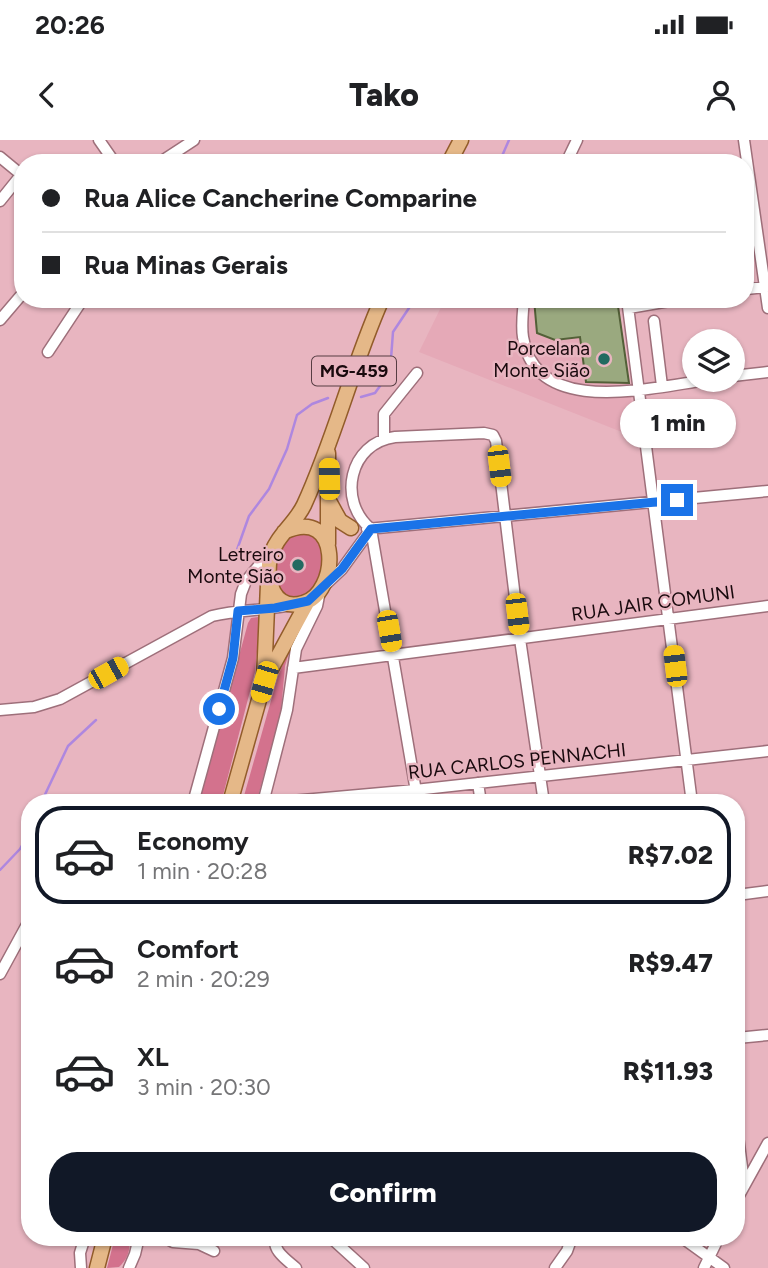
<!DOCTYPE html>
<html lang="en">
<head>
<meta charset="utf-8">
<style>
  body { margin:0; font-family:Figtree,sans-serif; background:#f2f2f2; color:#202124; height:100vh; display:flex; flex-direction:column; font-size:26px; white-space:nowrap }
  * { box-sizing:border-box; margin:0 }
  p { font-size:23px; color:#757577 }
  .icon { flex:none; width:38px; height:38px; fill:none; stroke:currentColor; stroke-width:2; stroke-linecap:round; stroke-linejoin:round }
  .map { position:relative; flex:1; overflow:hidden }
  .side { position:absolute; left:21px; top:654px; width:724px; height:452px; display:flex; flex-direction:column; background:#fff; border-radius:28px; box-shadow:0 2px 5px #0004 }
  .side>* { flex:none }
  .banner { position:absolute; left:14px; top:14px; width:740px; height:154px; border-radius:28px; box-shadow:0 2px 5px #0004; display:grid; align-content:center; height:154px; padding:0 28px; background:#fff }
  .fabs { position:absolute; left:682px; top:189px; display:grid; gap:14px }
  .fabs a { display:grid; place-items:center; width:63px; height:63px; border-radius:50%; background:#fff; box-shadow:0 2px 5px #0004; font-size:35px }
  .end { position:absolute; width:32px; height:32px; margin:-16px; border:9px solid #1a73e8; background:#fff; box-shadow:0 0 0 4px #fff }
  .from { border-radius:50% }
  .bubble { position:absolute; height:49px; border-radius:24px; background:#fff; box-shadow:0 2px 5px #0004; font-size:23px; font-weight:800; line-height:49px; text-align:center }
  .car { position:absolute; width:21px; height:42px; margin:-21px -10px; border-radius:9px; box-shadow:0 0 5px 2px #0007; background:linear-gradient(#f5c518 24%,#345 0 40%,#f5c518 0 76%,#345 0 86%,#f5c518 0) }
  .banner b { display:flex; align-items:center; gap:24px; height:66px; font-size:26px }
  .banner b+b { border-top:2px solid #e0e0e0 }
  .banner i { width:18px; height:18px; background:#202124 }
  ul { padding:12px 0 0; list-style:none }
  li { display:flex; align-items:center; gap:21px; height:98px; margin:0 14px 10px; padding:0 14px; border:4px solid transparent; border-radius:28px }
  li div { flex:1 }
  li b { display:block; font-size:26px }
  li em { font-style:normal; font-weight:800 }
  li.selected { border-color:#111827 }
  li>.icon { width:63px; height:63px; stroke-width:1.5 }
  .action { display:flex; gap:14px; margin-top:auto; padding:14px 28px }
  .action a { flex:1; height:80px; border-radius:28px; background:#111827; color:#fff; font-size:28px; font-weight:800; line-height:80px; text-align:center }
  .status { display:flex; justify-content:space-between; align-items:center; height:49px; padding:0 35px; background:#fff; direction:ltr }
  .status svg { height:19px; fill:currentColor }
  header { display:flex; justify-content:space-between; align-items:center; height:91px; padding:0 28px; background:#fff; font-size:32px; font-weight:800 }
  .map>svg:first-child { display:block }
  .built { fill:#e5a9b7 }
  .green { fill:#d3728d }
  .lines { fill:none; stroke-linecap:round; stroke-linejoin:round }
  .stream { stroke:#ae87df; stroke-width:2.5 }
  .building { fill:#9aa97f; stroke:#536038; stroke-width:2 }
  .minor-casing { stroke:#9e6f7a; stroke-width:13 }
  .major-casing { stroke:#925c2a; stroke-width:17 }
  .minor { stroke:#fff; stroke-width:10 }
  .major { stroke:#e5b888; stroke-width:14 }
  .route { stroke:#1a73e8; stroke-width:9 }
  .poi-dot { fill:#226a61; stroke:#e8b5c0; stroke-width:2.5 }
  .labels { text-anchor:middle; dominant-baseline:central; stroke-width:5; stroke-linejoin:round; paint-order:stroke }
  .shield { fill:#e8b5c0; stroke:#573d43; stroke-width:2 }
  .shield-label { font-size:18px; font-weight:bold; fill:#19090d }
  .poi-label { font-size:19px; fill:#19090d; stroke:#e8b5c0; text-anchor:end }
  .street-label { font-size:19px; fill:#19090d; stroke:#e8b5c0 }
</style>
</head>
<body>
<div class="status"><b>20:26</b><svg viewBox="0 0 49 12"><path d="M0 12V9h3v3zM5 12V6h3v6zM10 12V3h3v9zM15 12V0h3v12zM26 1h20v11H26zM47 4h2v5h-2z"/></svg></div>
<header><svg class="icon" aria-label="back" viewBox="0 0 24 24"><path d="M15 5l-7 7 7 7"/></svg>Tako<svg class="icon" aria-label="person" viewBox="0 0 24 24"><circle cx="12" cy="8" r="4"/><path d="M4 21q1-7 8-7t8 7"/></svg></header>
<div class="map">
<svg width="768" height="1128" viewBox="0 0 768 1128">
  <rect width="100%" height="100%" fill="#e8b5c0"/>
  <!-- built -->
  <path class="built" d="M445,159H617L637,298L419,212Z"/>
  <!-- green -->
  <path class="green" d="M297,393L314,394C344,446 280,482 275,439C275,433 274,428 275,422C279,408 284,400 297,393Z
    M258,477L260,481L255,532L221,663H199L248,483L251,478Z
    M292,503L285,526L281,571L258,657L252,660L250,663H242L278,536Z
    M115,1097H129C131,1109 128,1119 119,1127L107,1128Z"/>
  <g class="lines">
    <!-- stream -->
    <path class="stream" d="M499,23L509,0
      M361,257L375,253L390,232L393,192L415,159
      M233,421L249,376L269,349L287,309L297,275L312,264L328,258
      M41,663L68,606L96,580
      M0,730L20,709L30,691"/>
  </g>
  <!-- building -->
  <path class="building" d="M534,159H617L629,243L586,242L580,197L555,200L537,193Z"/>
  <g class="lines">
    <!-- minor casing -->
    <g class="minor-casing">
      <path id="minor" d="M99,0L115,23
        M744,0L768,168
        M0,17L23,36
        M159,23L194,0
        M566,23L577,0
        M0,61L21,35
        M746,149L765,147
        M524,159C523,172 521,185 523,197C535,279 653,247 707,240
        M627,159L692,663
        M629,168L681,159
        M0,180L23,153
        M654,181L662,246
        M48,212L83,159
        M733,236L768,232
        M384,299V274L417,233
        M367,389L768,351
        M371,389C337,361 349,303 395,297L484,293L493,295L496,301L520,499L544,663
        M371,389L418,663
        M324,446L342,429L371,389
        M293,528L768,466
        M0,570L34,567L60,559L212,476C238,469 265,471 291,465
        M478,643L481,663
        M193,663L233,518L241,454L246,441L271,411
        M263,663L287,570L296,509L317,466L320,451
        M269,663L415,650L768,611
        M737,755L768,751
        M0,834L30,779
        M737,898L768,895
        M737,988L744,1043
        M737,1059L768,1003
        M164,1097L173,1102L199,1104L214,1111
        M276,1097C271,1110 287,1120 296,1128
        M330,1097L364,1128
        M681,1097L724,1128
        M81,1128L80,1113L85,1097
        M129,1128L135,1114L139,1097
        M555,1128L567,1111L572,1097
        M704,1128L719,1097"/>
    </g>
    <!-- major casing -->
    <g class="major-casing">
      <path id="major" d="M449,23L461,0
        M330,363L340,381L351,388
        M284,392C343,365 339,454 303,463C274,472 265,440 270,418C275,397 295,384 304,365C335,298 352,226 382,159
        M328,404V313
        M264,539L268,444
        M230,663L264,542L308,461
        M97,1128L105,1097"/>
    </g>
    <!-- minor -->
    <use href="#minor" class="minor"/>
    <!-- major -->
    <use href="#major" class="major"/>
  </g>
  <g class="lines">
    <!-- route -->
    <path class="route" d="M219,569L233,518L238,471L275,468L308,461L342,429L371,389L677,360"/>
  </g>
  <!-- markers -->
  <g class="poi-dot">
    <circle cx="604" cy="219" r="7"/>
    <circle cx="298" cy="425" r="7"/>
  </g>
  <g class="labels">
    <!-- shield labels -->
    <rect class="shield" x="312" y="216.5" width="84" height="29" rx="5"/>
    <g class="shield-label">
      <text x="354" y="231">MG-459</text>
    </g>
    <!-- poi labels -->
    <g class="poi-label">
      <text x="590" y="208">Porcelana<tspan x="590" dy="22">Monte Sião</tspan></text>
      <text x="284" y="414">Letreiro<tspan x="284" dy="22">Monte Sião</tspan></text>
    </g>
    <!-- street labels -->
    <g class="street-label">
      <text transform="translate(653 463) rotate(-8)">RUA JAIR COMUNI</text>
      <text transform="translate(517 621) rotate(-6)">RUA CARLOS PENNACHI</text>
    </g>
  </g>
</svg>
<div class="fabs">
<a><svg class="icon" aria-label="layers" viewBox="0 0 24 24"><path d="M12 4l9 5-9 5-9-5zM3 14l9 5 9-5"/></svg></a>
</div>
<i class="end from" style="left:219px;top:569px"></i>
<i class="end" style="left:677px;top:360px"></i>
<div class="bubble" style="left:620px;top:259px;width:116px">1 min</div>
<i class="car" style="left:499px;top:326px;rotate:173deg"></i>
<i class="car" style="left:329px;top:339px;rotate:359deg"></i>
<i class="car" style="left:517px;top:474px;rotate:173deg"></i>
<i class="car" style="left:389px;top:491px;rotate:170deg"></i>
<i class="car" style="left:675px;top:526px;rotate:353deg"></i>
<i class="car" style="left:108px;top:533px;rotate:61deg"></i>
<i class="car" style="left:264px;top:542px;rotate:196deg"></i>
<div class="banner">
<b><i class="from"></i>Rua Alice Cancherine Comparine</b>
<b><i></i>Rua Minas Gerais</b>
</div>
<section class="side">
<ul>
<li class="selected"><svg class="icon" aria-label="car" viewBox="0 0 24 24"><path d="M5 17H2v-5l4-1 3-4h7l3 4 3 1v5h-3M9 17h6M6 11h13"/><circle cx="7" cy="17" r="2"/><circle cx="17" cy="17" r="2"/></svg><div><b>Economy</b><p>1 min · 20:28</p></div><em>R$7.02</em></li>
<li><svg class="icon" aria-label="car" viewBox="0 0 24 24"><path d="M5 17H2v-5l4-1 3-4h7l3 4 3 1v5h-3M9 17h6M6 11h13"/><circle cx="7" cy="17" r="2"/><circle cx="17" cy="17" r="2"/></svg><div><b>Comfort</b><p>2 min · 20:29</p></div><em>R$9.47</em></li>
<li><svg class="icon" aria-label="car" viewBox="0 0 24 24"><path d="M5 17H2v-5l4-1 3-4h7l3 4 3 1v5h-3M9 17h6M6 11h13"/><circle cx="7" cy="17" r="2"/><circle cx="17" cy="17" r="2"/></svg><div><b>XL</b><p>3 min · 20:30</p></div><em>R$11.93</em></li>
</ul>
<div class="action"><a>Confirm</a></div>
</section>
</div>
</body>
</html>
